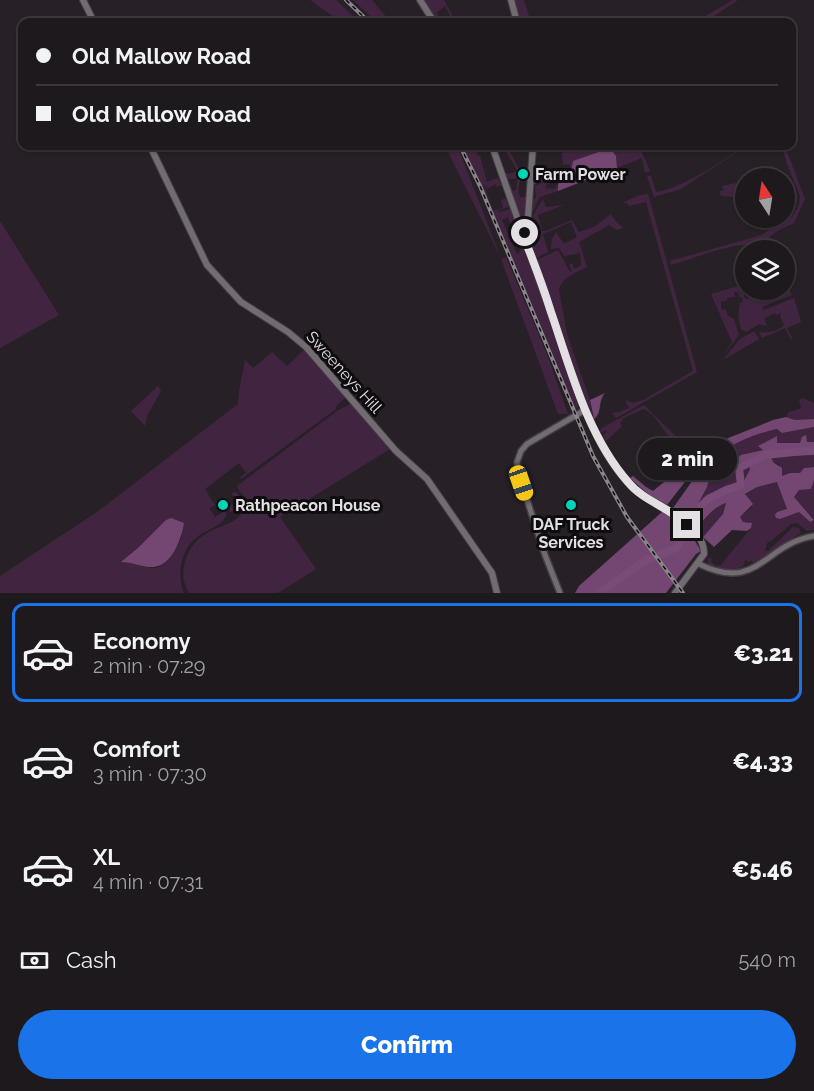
<!DOCTYPE html>
<html lang="en">
<head>
<meta charset="utf-8">
<style>
  body { margin:0; font-family:Raleway,sans-serif; background:#2a262a; color:#f1f3f6; height:100vh; display:flex; flex-direction:column; font-size:22px; white-space:nowrap }
  * { box-sizing:border-box; margin:0 }
  p { font-size:20px; color:#a0a0a4 }
  .icon { flex:none; width:33px; height:33px; fill:none; stroke:currentColor; stroke-width:2; stroke-linecap:round; stroke-linejoin:round }
  .map { position:relative; height:593px; overflow:hidden }
  .panel { display:flex; flex-direction:column; background:#1d191d; flex:1 }
  .panel>* { flex:none }
  .top-card { position:absolute; left:18px; top:18px; width:778px; height:132px; border-radius:12px; box-shadow:0 2px 4px #0004,0 0 0 2px #3b383b; display:grid; align-content:center; height:132px; padding:0 18px; background:#1d191d }
  .needle { width:39px; rotate:348deg }
  .tools { position:absolute; left:735px; top:168px; display:grid; gap:12px }
  .tools a { display:grid; place-items:center; width:60px; height:60px; border-radius:50%; background:#1d191d; box-shadow:0 2px 4px #0004,0 0 0 2px #3b383b; font-size:30px }
  .end { position:absolute; width:27px; height:27px; margin:-14px; border:8px solid #e3dfe3; background:#111; box-shadow:0 0 0 3px #111 }
  .from { border-radius:50% }
  .bubble { position:absolute; height:42px; border-radius:21px; background:#1d191d; box-shadow:0 2px 4px #0004,0 0 0 2px #3b383b; font-size:20px; font-weight:800; line-height:42px; text-align:center }
  .car { position:absolute; width:18px; height:36px; margin:-18px -9px; border-radius:8px; box-shadow:0 0 4px 2px #0007; background:linear-gradient(#f5c518 24%,#345 0 40%,#f5c518 0 76%,#345 0 86%,#f5c518 0) }
  .top-card b { display:flex; align-items:center; gap:21px; height:57px; font-size:22px }
  .top-card b+b { border-top:2px solid #3b383b }
  .top-card i { width:15px; height:15px; background:#f1f3f6 }
  ul { padding:10px 0 0; list-style:none }
  li { display:flex; align-items:center; gap:18px; height:99px; margin:0 12px 9px; padding:0 6px; border:3px solid transparent; border-radius:12px }
  li div { flex:1 }
  li b { display:block; font-size:22px }
  li em { font-style:normal; font-weight:800 }
  li.active { border-color:#1a73e8 }
  li>.icon { width:54px; height:54px; stroke-width:1.5 }
  .pay { display:flex; align-items:center; gap:15px; height:66px; padding:0 18px; font-size:22px }
  .pay p { margin-inline-start:auto }
  .primary-button { display:flex; gap:12px; margin-top:auto; padding:12px 18px }
  .primary-button a { flex:1; height:69px; border-radius:36px; background:#1a73e8; color:#fff; font-size:24px; font-weight:800; line-height:69px; text-align:center }
  .map>svg:first-child { display:block }
  .green { fill:#412540; fill-rule:evenodd }
  .forest { fill:#734772 }
  .lines { fill:none; stroke-linecap:round; stroke-linejoin:round }
  .river { stroke:#784c77; stroke-width:8 }
  .minor-casing { stroke:#433e42; stroke-width:8 }
  .tertiary-casing { stroke:#433e42; stroke-width:8 }
  .minor { stroke:#726c72; stroke-width:5 }
  .tertiary { stroke:#726c72; stroke-width:6 }
  .rail-casing { stroke:#898489; stroke-width:4 }
  .rail { stroke:#0e0c0e; stroke-width:1.5; stroke-dasharray:4.5; stroke-linecap:butt }
  .route { stroke:#e3dfe3; stroke-width:8 }
  .poi-dot { fill:#00d5b7; stroke:#0e0c0e; stroke-width:2 }
  .labels { text-anchor:middle; dominant-baseline:central; stroke-width:6; stroke-linejoin:round; paint-order:stroke }
  .poi-label { font-size:16px; font-weight:bold; fill:#e3dfe3; stroke:#0e0c0e; text-anchor:start }
  .street-label { font-size:16px; fill:#e3dfe3; stroke:#0e0c0e }
</style>
</head>
<body>
<div class="map">
<svg width="814" height="593" viewBox="0 0 814 593">
  <rect width="100%" height="100%" fill="#272127"/>
  <!-- green -->
  <path class="green" d="M310,0H336L359,22H341Z
    M353,0H372L388,19L394,17L398,18L401,22H376Z
    M423,0H444L456,22H453L445,6L434,15L439,13L437,17L439,21L437,22Z
    M513,0H524L529,16L522,22H519Z
    M733,0H738L705,22H695Z
    M445,146H455L460,153L500,256Z
    M462,146H475L477,155L480,156L487,182L498,178L501,185L497,187L495,184L487,189L483,182L493,211L503,208L501,200L506,198L509,207L499,210V212L511,209L578,398V407L574,411L513,264L507,243H504ZM508,217L521,251L517,254L502,220Z
    M503,146H507L520,171C522,180 516,188 520,197H526L529,146H530L525,224L523,223L504,171L507,174L516,172V179H508L513,191L516,190L518,172Z
    M582,146H639L650,171L645,173L642,158L617,168L616,156L573,161L570,175L560,179L553,177L571,170L569,164L563,165L562,153Z
    M743,146H746L681,189L654,197L647,176H651L656,192C678,190 726,160 743,146Z
    M782,146H785L805,199L794,223C780,230 767,233 763,250H759V246C736,240 694,259 671,265L670,261L762,235L772,227L791,218L799,205L800,196L787,164Z
    M547,180L546,188L555,189L557,183L558,191L540,197L532,213L533,199L536,198L535,186Z
    M741,182L743,186L741,195L735,197L722,196L719,192L724,190L722,186Z
    M648,194L697,372L616,418L612,413L620,412L629,408L625,400L633,403L643,400L693,371L646,202L629,206L627,203H622L640,195Z
    M543,199L546,207L564,205L538,215L542,231H546L572,220L579,232L594,227L611,214L613,218L623,228L617,230L609,225L579,242L587,267C576,273 562,277 559,290L567,334L590,400L593,420L585,402L537,260L558,250L570,272L572,271L569,264L572,263L574,269L581,266L580,253L564,256L559,248L551,249L552,239L556,232L564,244L577,237L571,222L543,234L548,252L536,258L535,256C528,232 528,220 543,199Z
    M0,221L59,315L0,348Z
    M506,257L548,357L568,414H558L501,259Z
    M785,276H792L793,280L786,283L792,295L762,307L764,310L794,298L801,322L787,328L793,339L791,340L785,328L762,338L759,332C769,333 776,332 784,325L780,316L781,313L777,315L774,313L764,319L767,326L759,324L746,332L741,329L738,315L740,303L743,302L742,297H739L738,292H734L735,297L727,298V301H721V309L726,310L728,316L734,319L739,335L723,356L732,342L711,294L742,285L745,299L767,294L768,290H784Z
    M753,332H755L759,339L723,360L740,339Z
    M305,349L346,397L336,406V409L241,479L240,477L246,473L239,463L205,489L209,494L208,495L215,505L209,508L215,517L225,511L227,514C218,535 189,526 181,565C180,574 180,585 184,593H0V576L97,512L238,404C238,389 243,375 245,360L253,368L272,352L287,366ZM182,535C178,546 168,565 156,568C148,569 131,562 122,562L149,539Z
    M158,386L161,391L147,416L145,426L131,411Z
    M802,398L814,403V419L795,420L786,417L789,412L801,408L799,400Z
    M352,403L390,449L280,517L316,569L278,593H189C184,584 182,577 184,566C187,552 194,541 207,533C220,525 245,523 245,502C245,496 239,491 237,486L337,411Z
    M644,405L696,456L691,460L683,452L682,454L671,455L669,464L671,467H683L663,482L665,449L672,441L653,415L644,409C636,412 629,415 622,419L623,421L620,422L622,426L606,441L603,436L607,432L606,430L601,433L600,431L602,428Z
    M814,427V442H807L806,436L800,443H777V436L759,446L764,450L756,451L737,464H749L750,469L741,487C720,488 701,507 691,524L689,521L707,487L709,480L705,476C710,450 753,434 777,429L782,433Z
    M814,455V467L804,468L800,474L790,473L782,476L779,464L772,462L771,457Z
    M814,480V519L794,497L799,490L811,488Z
    M778,482L787,509L776,518L780,519L799,512L810,522L814,520V530L807,531L797,523L791,524L770,542L768,541L765,550L768,551L793,527L799,528L801,533C777,545 761,573 735,576L754,563L752,561L748,562L745,560L744,565L729,575L721,573L708,564V557L712,559L711,561L714,565L720,566L751,528L748,522H742L740,517L752,507L750,501L745,495L757,487Z
    M236,492L240,497L242,505L236,511L230,512L229,507L237,501L231,493Z
    M726,503L723,514L703,537L696,529C705,519 713,507 726,503Z"/>
  <!-- forest -->
  <path class="forest" d="M610,148L616,156L617,168L558,191C557,180 561,179 570,175L573,161Z
    M542,169C551,174 555,174 565,170L566,172L534,184L537,173Z
    M605,393C597,403 603,412 594,419L590,400Z
    M786,417L795,420L814,419V427L782,433L777,429C753,434 710,450 705,476L709,480L707,487L689,521L673,508L705,463L702,460L667,505L649,495L630,478L633,476L646,487L653,491L696,456L700,458L716,443L773,420Z
    M806,435L807,442H814V455L771,457L773,462L782,468V476L790,473H800L804,468L814,467V480L811,489L799,490L794,497L814,520L810,522L799,512L780,519L776,518L775,515L777,512L787,509L777,482L757,487L745,494L753,504L740,517L743,522L752,523L751,528L747,531L732,530L714,547L703,537L723,514L726,503C713,507 705,519 696,529L691,524C703,503 715,489 741,487L750,469L749,465L736,464L734,461L741,455L763,450L758,446L777,436V443H800L802,437Z
    M666,511L695,541L701,551L696,554L666,593H575L579,586L662,512Z
    M171,518L184,523C181,540 172,565 154,567C144,568 131,562 121,562L139,547L166,520Z"/>
  <g class="lines">
    <!-- river -->
    <path class="river" d="M599,593L646,560L676,548L694,521L701,506L708,499L726,490L741,485L739,468L765,455L814,450"/>
    <!-- minor casing -->
    <g class="minor-casing">
      <path id="minor" d="M699,564C758,593 764,544 814,536
        M560,593L545,555L518,472L517,462L521,451L527,444L585,410"/>
    </g>
    <!-- tertiary casing -->
    <g class="tertiary-casing">
      <path id="tertiary" d="M83,0L94,22
        M420,0L434,22
        M511,0L517,22
        M150,146L207,265L241,302L288,332L306,347L396,451L427,479L492,573L497,593
        M492,146L585,410C597,437 612,470 635,489C654,506 705,523 704,554L675,593
        M523,235L527,232L533,146"/>
    </g>
    <!-- minor -->
    <use href="#minor" class="minor"/>
    <!-- tertiary -->
    <use href="#tertiary" class="tertiary"/>
    <!-- rail casing -->
    <g class="rail-casing">
      <path id="rail" d="M346,0L369,22
        M460,146L480,186L593,456L627,517L683,593"/>
    </g>
    <!-- rail -->
    <use href="#rail" class="rail"/>
  </g>
  <g class="lines">
    <!-- route -->
    <path class="route" d="M525,233L523,235C533,260 543,286 551,312C571,370 587,435 628,482C644,502 670,507 687,525"/>
  </g>
  <!-- markers -->
  <g class="poi-dot">
    <circle cx="523" cy="174" r="6"/>
    <circle cx="223" cy="505" r="6"/>
    <circle cx="571" cy="505" r="6"/>
  </g>
  <g class="labels">
    <!-- poi labels -->
    <g class="poi-label">
      <text x="535" y="174">Farm Power</text>
      <text x="235" y="505">Rathpeacon House</text>
      <text x="571" y="524" text-anchor="middle">DAF Truck<tspan x="571" dy="18">Services</tspan></text>
    </g>
    <!-- street labels -->
    <g class="street-label">
      <text transform="translate(344 372) rotate(48)">Sweeneys Hill</text>
    </g>
  </g>
</svg>
<div class="tools">
<a><svg class="needle" viewBox="-14 -14 28 28"><path d="M0-13l5 13h-10z" fill="#e53935"/><path d="M0 13l5-13h-10z" fill="#a0a0a4"/></svg></a>
<a><svg class="icon" aria-label="layers" viewBox="0 0 24 24"><path d="M12 4l9 5-9 5-9-5zM3 14l9 5 9-5"/></svg></a>
</div>
<i class="end from" style="left:525px;top:233px"></i>
<i class="end" style="left:687px;top:525px"></i>
<div class="bubble" style="left:638px;top:438px;width:99px">2 min</div>
<i class="car" style="left:521px;top:483px;rotate:161deg"></i>
<div class="top-card">
<b><i class="from"></i>Old Mallow Road</b>
<b><i></i>Old Mallow Road</b>
</div>
</div>
<section class="panel">
<ul>
<li class="active"><svg class="icon" aria-label="car" viewBox="0 0 24 24"><path d="M5 17H2v-5l4-1 3-4h7l3 4 3 1v5h-3M9 17h6M6 11h13"/><circle cx="7" cy="17" r="2"/><circle cx="17" cy="17" r="2"/></svg><div><b>Economy</b><p>2 min · 07:29</p></div><em>€3.21</em></li>
<li><svg class="icon" aria-label="car" viewBox="0 0 24 24"><path d="M5 17H2v-5l4-1 3-4h7l3 4 3 1v5h-3M9 17h6M6 11h13"/><circle cx="7" cy="17" r="2"/><circle cx="17" cy="17" r="2"/></svg><div><b>Comfort</b><p>3 min · 07:30</p></div><em>€4.33</em></li>
<li><svg class="icon" aria-label="car" viewBox="0 0 24 24"><path d="M5 17H2v-5l4-1 3-4h7l3 4 3 1v5h-3M9 17h6M6 11h13"/><circle cx="7" cy="17" r="2"/><circle cx="17" cy="17" r="2"/></svg><div><b>XL</b><p>4 min · 07:31</p></div><em>€5.46</em></li>
</ul>
<div class="pay"><svg class="icon" aria-label="cash" viewBox="0 0 24 24"><path d="M3 7h18v10H3z"/><circle cx="12" cy="12" r="2"/></svg>Cash<p>540 m</p></div>
<div class="primary-button"><a>Confirm</a></div>
</section>
</body>
</html>
